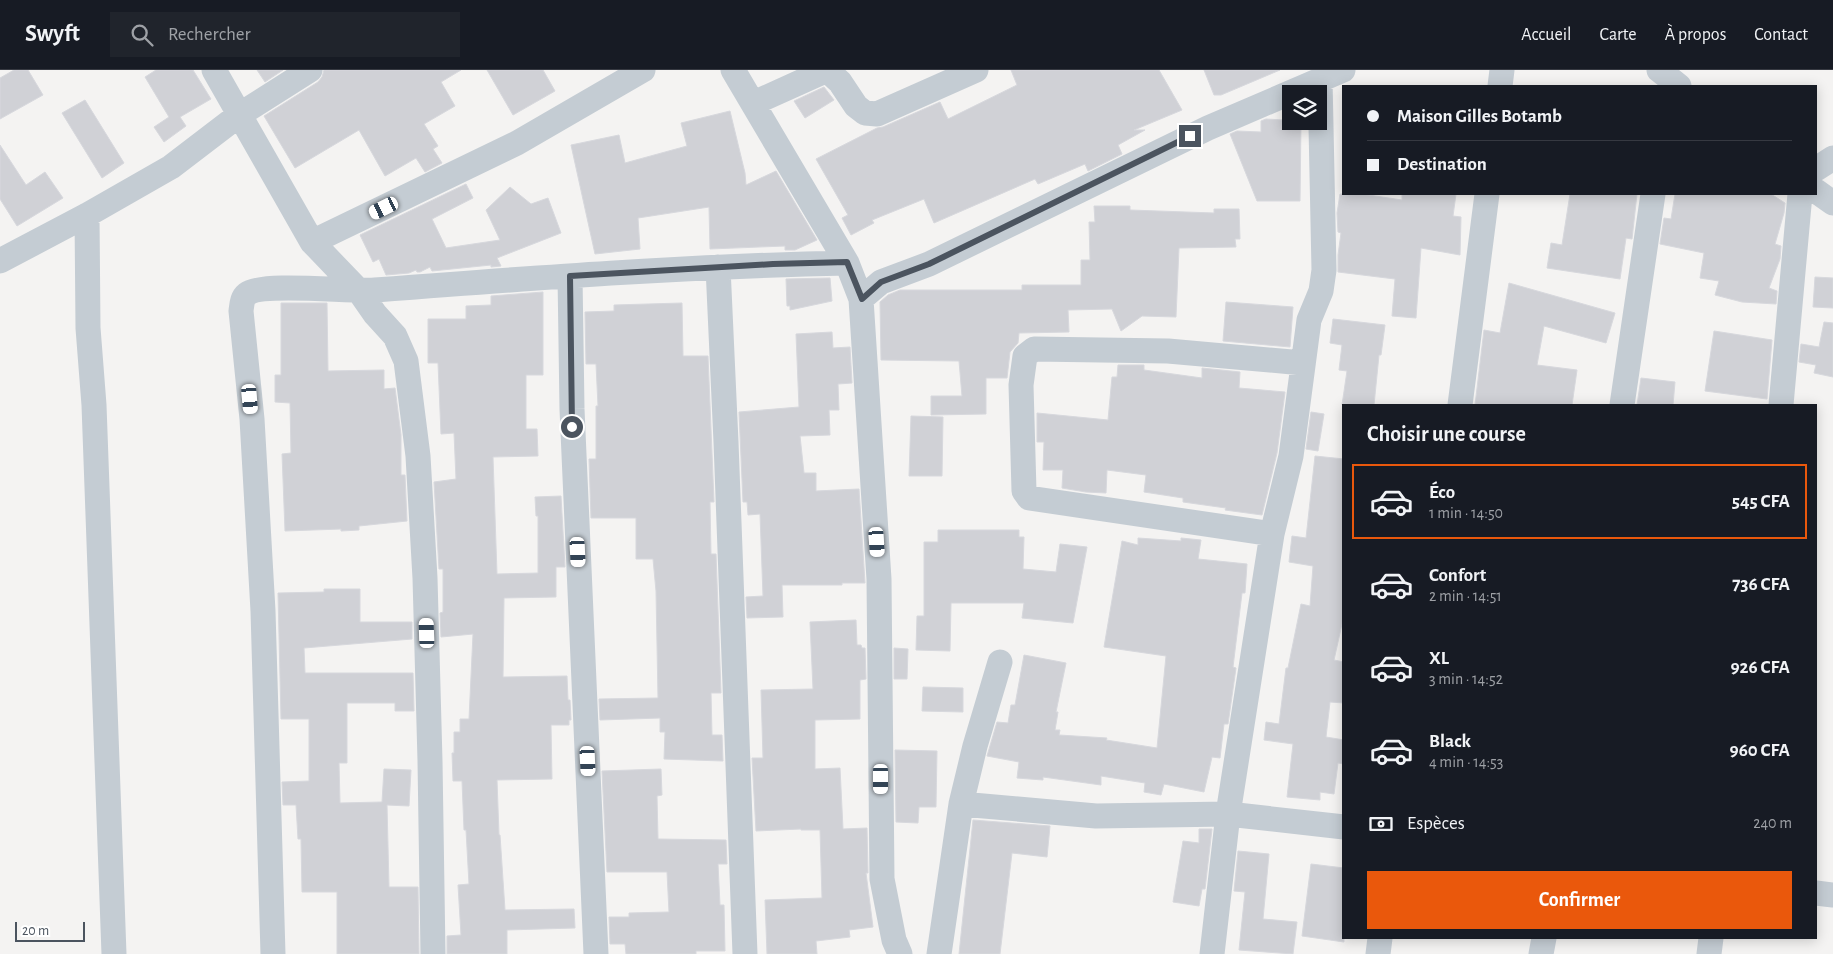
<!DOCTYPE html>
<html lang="fr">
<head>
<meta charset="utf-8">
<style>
  body { margin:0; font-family:"Alegreya Sans",sans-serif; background:#20242c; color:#f1f3f6; height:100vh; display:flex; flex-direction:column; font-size:19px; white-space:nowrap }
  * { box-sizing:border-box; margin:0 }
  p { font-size:16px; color:#9ea1a6 }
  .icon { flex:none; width:28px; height:28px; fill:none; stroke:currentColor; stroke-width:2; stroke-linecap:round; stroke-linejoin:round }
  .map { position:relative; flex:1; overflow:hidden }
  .sheet { position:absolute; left:1342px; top:334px; width:475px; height:535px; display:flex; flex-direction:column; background:#171b24; border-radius:0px; box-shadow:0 2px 12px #0003 }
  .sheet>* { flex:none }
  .banner { position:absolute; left:1342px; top:15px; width:475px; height:110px; border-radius:0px; box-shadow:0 2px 12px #0003; display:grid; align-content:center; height:110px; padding:0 25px; background:#171b24 }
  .fabs { position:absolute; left:1282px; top:15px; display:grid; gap:10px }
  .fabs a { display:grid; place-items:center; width:45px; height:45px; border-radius:0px; background:#171b24; box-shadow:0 2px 12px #0003; font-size:25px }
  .scale { position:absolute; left:15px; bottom:12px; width:70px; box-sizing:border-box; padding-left:5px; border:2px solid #4b545f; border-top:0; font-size:14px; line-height:18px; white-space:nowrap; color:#4b545f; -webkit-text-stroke:4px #fff; paint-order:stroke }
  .end { position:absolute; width:22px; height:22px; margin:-11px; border:6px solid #4b545f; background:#fff; box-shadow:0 0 0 2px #fff }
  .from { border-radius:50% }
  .car { position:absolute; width:15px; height:30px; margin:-15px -8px; border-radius:6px; box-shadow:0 0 4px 1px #0007; background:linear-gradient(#fff 24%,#345 0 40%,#fff 0 76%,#345 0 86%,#fff 0) }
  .banner b { display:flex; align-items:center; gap:18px; height:48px; font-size:19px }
  .banner b+b { border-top:1px solid #363941 }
  .banner i { width:12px; height:12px; background:#f1f3f6 }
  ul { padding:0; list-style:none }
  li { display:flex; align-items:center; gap:15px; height:75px; margin:0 10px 8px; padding:0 15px; border:2px solid transparent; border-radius:0px }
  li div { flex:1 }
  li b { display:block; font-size:19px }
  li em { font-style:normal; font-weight:600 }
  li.active { border-color:#ea580c }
  li>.icon { width:45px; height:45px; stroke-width:1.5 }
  h2 { padding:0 25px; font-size:22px; line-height:60px }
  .pay { display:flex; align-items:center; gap:12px; height:55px; padding:0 25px; font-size:19px }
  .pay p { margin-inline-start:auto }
  .action { display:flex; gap:10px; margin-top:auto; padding:10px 25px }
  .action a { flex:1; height:58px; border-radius:0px; background:#ea580c; color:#fff; font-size:20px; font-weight:600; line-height:58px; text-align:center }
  header { display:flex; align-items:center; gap:30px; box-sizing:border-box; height:70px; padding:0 25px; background:#171b24; border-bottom:1px solid #363941 }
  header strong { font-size:24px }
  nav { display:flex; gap:28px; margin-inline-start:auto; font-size:18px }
  .search { width:350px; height:45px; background:#20242c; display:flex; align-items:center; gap:12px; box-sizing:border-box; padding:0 18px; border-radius:0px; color:#9ea1a6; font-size:19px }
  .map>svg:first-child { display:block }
  .building { fill:#d0d1d6; stroke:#d7d8dd }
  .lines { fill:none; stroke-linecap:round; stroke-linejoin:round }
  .minor { stroke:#c4ccd3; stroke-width:25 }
  .route { stroke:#4b545f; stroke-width:6 }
</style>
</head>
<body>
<header>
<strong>Swyft</strong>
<div class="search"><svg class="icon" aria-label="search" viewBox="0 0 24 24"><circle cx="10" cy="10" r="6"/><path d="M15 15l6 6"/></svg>Rechercher</div>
<nav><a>Accueil</a><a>Carte</a><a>À propos</a><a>Contact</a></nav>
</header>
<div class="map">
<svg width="1833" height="884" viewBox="0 0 1833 884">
  <rect width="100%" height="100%" fill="#f4f3f2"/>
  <!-- building -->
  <path class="building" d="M14,0H28L43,25L0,49V8Z
    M156,0H193L211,29L180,47L186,56L164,72L154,57L169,47L145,7Z
    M257,0H283L265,12Z
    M324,0H461L441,12L455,36L424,54L438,76L433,79L442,93L425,102L416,88L385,106L359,60L295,98L264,46L318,12L322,7Z
    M487,0H543L555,21L513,45Z
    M1011,0H1159L1182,40L1134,60H1145L1118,75L1122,84L1088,101L1085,94L1038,114L1035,109L934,153L924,129L872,150L874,153L851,165L842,148L848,145L816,89L877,58L883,57L940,32L948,49L1017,15Z
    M1204,0H1280L1221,25H1214Z
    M824,17L834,30L805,48L794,31Z
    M85,30L124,93L102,108L62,43Z
    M730,41L745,103L746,115L776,101L817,170L795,180H785V176L710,179L709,137L638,148L640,179L595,184L571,75L619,65L625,93L687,76L681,53Z
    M1266,49L1301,51L1300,131H1257L1230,64L1237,61L1261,62V51Z
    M0,75L26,115L45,102L63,128L17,156L0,129Z
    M466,114L473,128L432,149L446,178L500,170L486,140L510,117L531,134L548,128L561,163L497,188L501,196L491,197V195L432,201L430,197L420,202H417L416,200L409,203L386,205L379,189L373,192L360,165Z
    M1340,124H1362L1402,130V124H1456L1453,146L1461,147L1460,185L1421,178L1416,248L1392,246L1395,209L1338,202V185L1341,163L1338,162L1337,143Z
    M1570,124H1637L1632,169L1626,168L1620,209L1547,198L1551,173L1562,175Z
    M1675,124H1771L1785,133L1784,143L1775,174L1781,176L1780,189L1769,218L1777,221L1776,234L1742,232L1715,225L1719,211L1700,208L1704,183L1660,174L1664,148L1671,149Z
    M1094,136H1130V140L1214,143V139H1239L1240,169H1235L1236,177L1179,178L1176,247L1142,246L1121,261L1112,239L1068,240L1069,262L1019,263L1018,273L1010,282L1007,308H986V344L931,345V326H962L959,291L881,290L880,232L888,225L900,220H1022V215H1081V190H1090L1089,152H1095Z
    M1815,207L1833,208V238L1813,237Z
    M830,208L832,231L790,240V236H787L786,209Z
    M1509,213L1615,243L1606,273L1544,256L1537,295L1577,300L1572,335H1475L1484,260L1500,263Z
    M543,222V305H526V359H537L538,386L493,387L497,504L538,503V446H536L535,427L561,426L565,497H556V527L504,528L503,607L567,606L568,630H570L571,650H569V655H551L552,709L497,710L499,765H500L505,840L574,839L575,858L507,860V884H447V866L461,865L458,815L469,814L466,760H464L462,711H453L452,683H454V662H460V649H469L473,564L441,567L440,543L443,542V499H439L434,412L456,409L454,363L441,364L438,293H428V249H466V236L491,235V226Z
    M1226,232L1293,237L1290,277L1223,271Z
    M281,233H327L328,301L384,300V319L395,318L401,365V405H405L407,451L359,456V460L341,461V459L285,461L282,384L291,383L290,333L275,332V305H281Z
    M682,233L683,286H708L714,432H710L711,484H716L721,623H711L712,665H722L723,691L664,689L665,662H660V648L600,650L599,629L658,628L656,521L653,489H636V448H591L589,389H596V336H598L596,294H586L585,242L614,241V235Z
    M1333,249L1385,255L1381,285H1379L1374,335H1342L1347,301L1339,300L1342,275L1330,273Z
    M1824,252L1833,253V307L1814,303L1816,295L1799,292L1801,274L1819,277Z
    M1714,261L1772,270L1767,329L1705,321Z
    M832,262L833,278L850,277L852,313L838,314L839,340H829L830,365L800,366L804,403H816V421L859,419L865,513H842V515H782L783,547L747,548L746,527L763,526L760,444L748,445L747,432H743L739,342L799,337L796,264Z
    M1118,295H1144V300L1202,308V298L1240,302L1239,318L1285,322L1277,383L1262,445L1225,440L1226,438L1183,432V428L1144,422L1146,405L1107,400L1106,423L1086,422L1062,418L1063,400H1043L1044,372H1037V343L1108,350L1112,307H1117Z
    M1641,308L1675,312L1673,335H1637Z
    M1311,342L1324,344L1318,381L1306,379Z
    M911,346L943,347L942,406H909Z
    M1315,386L1344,389V545L1334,590L1344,592V633L1330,632L1326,667L1344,670V694L1338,693L1334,724L1320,722V730L1287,727L1293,674L1264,670L1266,652L1279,654L1286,598H1288L1301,534L1310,536L1313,496L1289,492L1292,466L1306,468Z
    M938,460H1019V467H1024L1023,499L1056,502L1060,474L1087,477L1073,553L1022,548L1024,533H951L950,581L916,580L917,546H924V472H938Z
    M1138,468L1181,471V468L1201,470L1198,489L1247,494L1245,523H1242L1233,597L1236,598L1228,654H1224L1220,688L1212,687L1204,722L1164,714L1161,725L1144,722L1145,713L1101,706V715L1043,707V710L1017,708L1019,692L987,686L997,652L1008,653L1011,635H1015L1024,585L1066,593L1056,642H1058L1055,660H1060L1059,665L1107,668L1106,670L1157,678L1166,586L1104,577L1122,471L1138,475Z
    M324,519H360V552H412V569L304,578L305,603H413L414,641H395V633H347V693H339L340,733L382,732L384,699L411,700L409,736L387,735L389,817H418L419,884H337V822H302L301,769H298L296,735H283L282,712L309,711V649H281L278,523L324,522Z
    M856,550L857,575H861L862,578H865L866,609L860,610V649L815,650V699L840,698L843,759L867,758L868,803H866L873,857L849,860L850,867L816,871L817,884H767L765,830L822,828L820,760H801V759L756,761L752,688H763L761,620L813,619L810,552Z
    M894,578L908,579L907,609H894Z
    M923,617L963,618V642L922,641Z
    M895,680L937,681L936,737H919L918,753L896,752Z
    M661,699L662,725L657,726L658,769L726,770L727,794H718L720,835H724L725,881H696V884H626L625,874H610L609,847H629V843L669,842L667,802H607L602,701Z
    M973,750L1050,756L1047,787L1012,783L1000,884H959Z
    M1199,759H1212L1205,819H1202L1199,836L1173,832L1183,771L1199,773Z
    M1238,781L1269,784L1263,849L1297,852L1293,884L1239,880L1245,822L1234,821Z
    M1311,794L1344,798V872L1302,866Z"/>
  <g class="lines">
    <!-- minor -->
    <path class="minor" d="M214,0L312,172L359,221L375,244L395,266L406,291L418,386L425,508L430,691L433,884
      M733,0L847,193L861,229L879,509L882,809L894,870L900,884
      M1659,0L1679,16
      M1500,16L1502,0
      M754,33L827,0L840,12L856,36L865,43L877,44L976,0
      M1816,99L1833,88
      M1816,121L1833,133
      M87,145L88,258L94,335L114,884
      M312,172L517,73L643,0
      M0,191L87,145L171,97L239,45L310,0
      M718,197L726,372L745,884
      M570,206L572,339L596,884
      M861,229L881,212L929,194L1208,58L1343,0
      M1460,335L1487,124
      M1622,335L1653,124
      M1781,335L1800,124
      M1272,464L1029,428L1024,421L1021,315L1025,286L1034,279L1168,281L1303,293
      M961,734L1096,746L1228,744L1344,757
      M1816,823L1833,825
      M273,884L263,541L252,349L241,241C242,234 242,228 247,224C262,212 350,222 375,220C532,208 689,196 847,193
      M939,884L961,734L975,676L1000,592
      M1212,884L1228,744L1272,464L1291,386L1309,250L1321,221L1324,200L1320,9
      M1378,884L1380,868
      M1541,884L1544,868
      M1709,884L1711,868"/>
  </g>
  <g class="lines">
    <!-- route -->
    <path class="route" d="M572,357L570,206L773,194L847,192L862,229L881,212L929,194L1190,66"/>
  </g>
</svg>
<div class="fabs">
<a><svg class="icon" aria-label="layers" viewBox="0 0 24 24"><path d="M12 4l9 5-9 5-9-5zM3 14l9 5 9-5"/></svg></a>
</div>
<div class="scale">20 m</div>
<i class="end from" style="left:572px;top:357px"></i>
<i class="end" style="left:1190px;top:66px"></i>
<i class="car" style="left:384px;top:138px;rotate:244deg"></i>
<i class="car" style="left:250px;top:329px;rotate:175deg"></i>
<i class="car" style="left:877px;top:472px;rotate:176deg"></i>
<i class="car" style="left:578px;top:482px;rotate:177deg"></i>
<i class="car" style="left:427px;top:563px;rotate:358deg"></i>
<i class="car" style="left:588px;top:691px;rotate:177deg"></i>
<i class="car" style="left:881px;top:709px;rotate:180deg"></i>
<div class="banner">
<b><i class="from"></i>Maison Gilles Botamb</b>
<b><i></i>Destination</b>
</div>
<section class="sheet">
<h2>Choisir une course</h2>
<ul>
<li class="active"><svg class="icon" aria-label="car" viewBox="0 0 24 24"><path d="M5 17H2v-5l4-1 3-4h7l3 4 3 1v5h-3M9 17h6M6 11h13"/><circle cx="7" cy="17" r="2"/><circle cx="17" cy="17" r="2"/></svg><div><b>Éco</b><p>1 min · 14:50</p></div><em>545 CFA</em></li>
<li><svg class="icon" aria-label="car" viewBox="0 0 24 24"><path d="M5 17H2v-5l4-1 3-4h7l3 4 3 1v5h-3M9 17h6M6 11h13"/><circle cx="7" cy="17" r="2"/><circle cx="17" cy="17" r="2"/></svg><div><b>Confort</b><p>2 min · 14:51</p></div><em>736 CFA</em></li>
<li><svg class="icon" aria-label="car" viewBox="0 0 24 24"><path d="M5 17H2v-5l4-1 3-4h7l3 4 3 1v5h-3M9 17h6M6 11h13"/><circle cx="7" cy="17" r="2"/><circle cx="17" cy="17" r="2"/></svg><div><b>XL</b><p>3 min · 14:52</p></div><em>926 CFA</em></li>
<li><svg class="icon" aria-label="car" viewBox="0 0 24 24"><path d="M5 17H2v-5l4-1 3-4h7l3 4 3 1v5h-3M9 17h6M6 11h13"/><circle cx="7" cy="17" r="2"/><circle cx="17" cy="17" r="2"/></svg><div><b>Black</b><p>4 min · 14:53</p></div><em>960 CFA</em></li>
</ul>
<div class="pay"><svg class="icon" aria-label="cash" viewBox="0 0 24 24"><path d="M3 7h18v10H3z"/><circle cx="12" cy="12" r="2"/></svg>Espèces<p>240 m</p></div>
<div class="action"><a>Confirmer</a></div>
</section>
</div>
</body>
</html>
